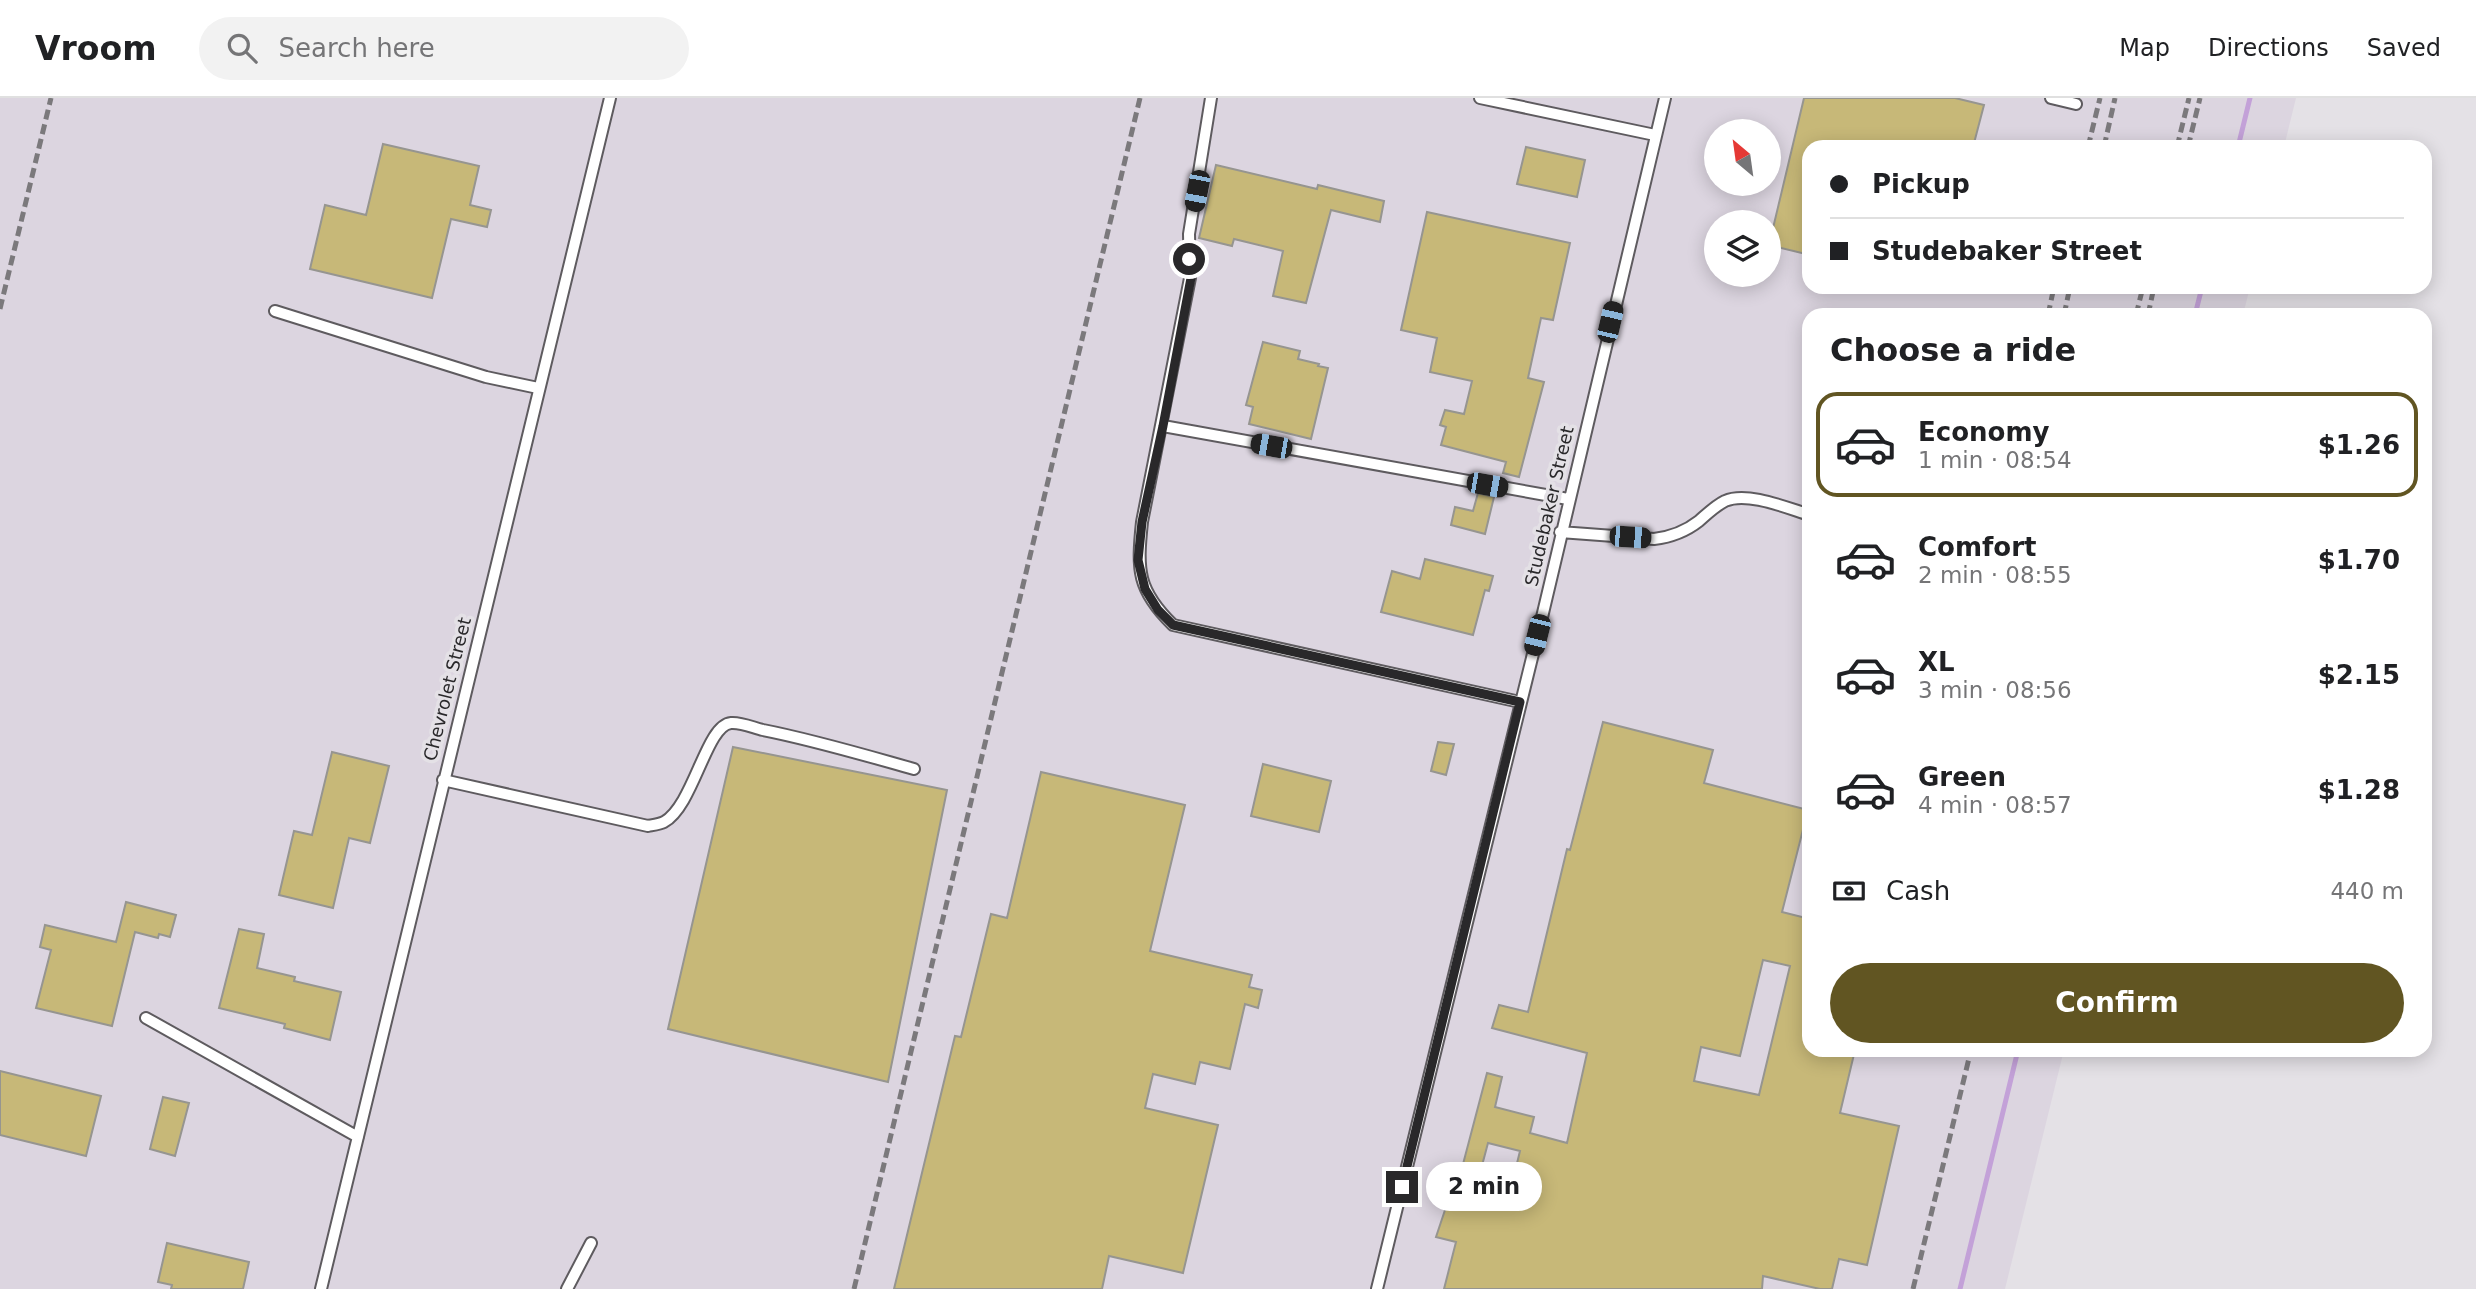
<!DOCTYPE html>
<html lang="en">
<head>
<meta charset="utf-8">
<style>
  body { margin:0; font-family:"DejaVu Sans",sans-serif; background:#f2f2f2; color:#202124; height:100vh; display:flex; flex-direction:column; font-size:26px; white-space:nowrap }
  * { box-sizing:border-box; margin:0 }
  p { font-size:23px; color:#757577 }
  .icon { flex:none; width:38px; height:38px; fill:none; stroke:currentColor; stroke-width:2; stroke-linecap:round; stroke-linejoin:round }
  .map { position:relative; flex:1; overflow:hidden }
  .panel { position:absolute; left:1802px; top:210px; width:630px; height:749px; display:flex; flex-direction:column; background:#fff; border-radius:21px; box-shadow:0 4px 18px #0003 }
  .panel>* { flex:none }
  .banner { position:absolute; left:1802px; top:42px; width:630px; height:154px; border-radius:21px; box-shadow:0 4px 18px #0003; display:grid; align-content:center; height:154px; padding:0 28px; background:#fff }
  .needle { width:46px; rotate:331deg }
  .buttons { position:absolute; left:1704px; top:21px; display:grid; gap:14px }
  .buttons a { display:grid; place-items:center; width:77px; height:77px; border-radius:50%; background:#fff; box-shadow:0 4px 18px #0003; font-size:35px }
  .end { position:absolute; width:32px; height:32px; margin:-16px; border:9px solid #29282a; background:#fff; box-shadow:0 0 0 4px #fff }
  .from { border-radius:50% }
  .bubble { position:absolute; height:49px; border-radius:24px; background:#fff; box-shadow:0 4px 18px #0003; font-size:23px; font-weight:600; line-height:49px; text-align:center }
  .car { position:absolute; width:21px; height:42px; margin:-21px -10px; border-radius:9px; box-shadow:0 0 5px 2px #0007; background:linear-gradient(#222 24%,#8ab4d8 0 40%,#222 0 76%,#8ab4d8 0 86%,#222 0) }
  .banner b { display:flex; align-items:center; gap:24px; height:66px; font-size:26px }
  .banner b+b { border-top:2px solid #e0e0e0 }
  .banner i { width:18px; height:18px; background:#202124 }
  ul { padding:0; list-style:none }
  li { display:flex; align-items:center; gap:21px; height:105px; margin:0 14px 10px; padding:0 14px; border:4px solid transparent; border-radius:21px }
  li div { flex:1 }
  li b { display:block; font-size:26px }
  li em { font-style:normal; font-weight:600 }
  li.active { border-color:#615522 }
  li>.icon { width:63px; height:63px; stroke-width:1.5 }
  h2 { padding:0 28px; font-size:32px; line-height:84px }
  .pay { display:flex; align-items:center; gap:18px; height:77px; padding:0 28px; font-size:26px }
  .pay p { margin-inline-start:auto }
  .button { display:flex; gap:14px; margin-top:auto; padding:14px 28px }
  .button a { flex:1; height:80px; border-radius:42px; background:#615522; color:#fff; font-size:28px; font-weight:600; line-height:80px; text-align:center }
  header { display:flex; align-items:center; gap:42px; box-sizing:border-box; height:98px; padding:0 35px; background:#fff; border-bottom:2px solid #e0e0e0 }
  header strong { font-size:33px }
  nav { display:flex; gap:38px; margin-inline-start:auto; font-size:24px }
  .search { width:490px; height:63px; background:#f2f2f2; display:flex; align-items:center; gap:18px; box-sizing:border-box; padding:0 24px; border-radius:38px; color:#757577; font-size:26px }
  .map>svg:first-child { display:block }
  .built { fill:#dcd5e0; fill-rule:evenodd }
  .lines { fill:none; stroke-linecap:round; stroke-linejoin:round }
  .stream { stroke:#c3a1d8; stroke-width:5 }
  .building { fill:#c7b878; stroke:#969590; stroke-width:2; fill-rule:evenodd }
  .service-casing { stroke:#5e5b5f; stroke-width:14 }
  .service { stroke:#fff; stroke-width:10 }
  .rail { stroke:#7b797c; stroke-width:5; stroke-dasharray:10 5; stroke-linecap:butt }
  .route { stroke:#29282a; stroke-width:9 }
  .labels { text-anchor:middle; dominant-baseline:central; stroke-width:7; stroke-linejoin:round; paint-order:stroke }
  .street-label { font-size:18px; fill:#29282a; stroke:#e4e1e6 }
</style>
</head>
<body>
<header>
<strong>Vroom</strong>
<div class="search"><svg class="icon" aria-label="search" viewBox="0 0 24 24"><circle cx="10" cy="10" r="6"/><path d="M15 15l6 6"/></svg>Search here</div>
<nav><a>Map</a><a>Directions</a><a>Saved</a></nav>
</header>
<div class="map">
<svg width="2476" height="1191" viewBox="0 0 2476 1191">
  <rect width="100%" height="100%" fill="#e4e1e6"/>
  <!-- built -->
  <path class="built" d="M0,0H2296L2284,49H1810V189H2250L2243,217H1810V952H2064L2005,1191H0ZM1717,33H1769V86H1717ZM1717,124H1769V177H1717Z"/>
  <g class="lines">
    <!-- stream -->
    <path class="stream" d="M2238,49L2250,0
      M2195,217L2202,189
      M1960,1191L2018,952"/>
  </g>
  <!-- building -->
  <path class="building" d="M1804,0H1955L1984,7L1973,49H1810V157L1769,147Z
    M383,46L479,68L470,107L491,112L487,129L451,121L432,200L310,171L325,107L366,117Z
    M1526,49L1585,62L1577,99L1517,86Z
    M1216,67L1317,91L1318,87L1384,103L1380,124L1331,112L1306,205L1273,198L1283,153L1234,141L1232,148L1199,140Z
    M1427,114L1570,145L1553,222L1541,220L1528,280L1544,284L1519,379L1503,375L1506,364L1441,347L1446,329L1440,327L1445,312L1464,316L1472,283L1430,274L1437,240L1401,232Z
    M1263,244L1300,253L1298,261L1319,266L1318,268L1328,270L1311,341L1249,326L1253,309L1246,307Z
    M1478,395L1494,399L1485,436L1451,427L1455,409L1473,413Z
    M1425,461L1493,478L1489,493L1485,492L1473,537L1381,514L1392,473L1420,481Z
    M1603,624L1713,652L1704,685L1808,712L1782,814L1810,821V952H1855L1840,1015L1899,1028L1867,1167L1839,1161L1832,1191H1820L1763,1178L1762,1191H1444L1456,1144L1436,1139L1447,1106L1452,1108L1487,975L1502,979L1495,1009L1534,1019L1530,1035L1567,1045L1587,955L1492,930L1499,907L1528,914L1567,751L1570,752ZM1763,862L1790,868L1759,997L1694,983L1701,949L1740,958ZM1488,1045L1520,1053L1509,1098L1476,1090Z
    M1438,644L1454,646L1446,677L1431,673Z
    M733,649L947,692L888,984L668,931Z
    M332,654L389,668L370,745L349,740L333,810L279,797L294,733L312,737Z
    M1263,666L1331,683L1319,734L1251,718Z
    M1041,674L1185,707L1150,853L1252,877L1249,889L1262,892L1258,910L1245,906L1230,971L1200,964L1195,986L1153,976L1145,1010L1218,1027L1183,1175L1109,1158L1102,1191H894L955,938L961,939L991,816L1007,820Z
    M126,804L176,817L170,839L159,836L158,840L135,834L112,928L36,910L51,852L40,849L45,827L116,844Z
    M239,831L264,836L257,870L295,879L294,883L341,894L330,942L284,930L285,926L219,910Z
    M0,973L101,998L86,1058L0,1037Z
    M163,999L189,1005L175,1058L150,1051Z
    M167,1145L249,1164L243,1191H171L172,1187L158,1184Z"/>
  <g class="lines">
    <!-- service casing -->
    <g class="service-casing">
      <path id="service" d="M1211,0L1189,136L1190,180L1142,424C1137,472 1137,492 1173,527L1520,604
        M1480,0L1655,37
        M2051,0L2076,6
        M275,213L486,279L538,290
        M1163,328L1568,401
        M1560,434L1654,441C1671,439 1685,434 1699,423C1707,416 1715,408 1725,403C1747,393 1787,410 1810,417
        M443,682L648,728C653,727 660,726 664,724C694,707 706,627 731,625C741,624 754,630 763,632C814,642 864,657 914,671
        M146,920L358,1039
        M321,1191L610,0
        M567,1191L591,1145
        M1377,1191L1543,515L1665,0"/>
    </g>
    <!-- service -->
    <use href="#service" class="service"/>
    <!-- rail -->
    <path class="rail" d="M2088,49L2100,0
      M2104,49L2115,0
      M2177,49L2189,0
      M2188,49L2200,0
      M0,211L51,0
      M2048,217L2054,189
      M2064,217L2070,189
      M2136,217L2143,189
      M2148,217L2154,189
      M854,1191L1140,0
      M1913,1191L1971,952"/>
  </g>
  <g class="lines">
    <!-- route -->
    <path class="route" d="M1189,161L1191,180L1163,328L1142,424L1138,462L1145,491L1158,512L1173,527L1520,604L1402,1089"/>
  </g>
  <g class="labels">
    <!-- street labels -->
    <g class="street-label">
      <text transform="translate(1549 408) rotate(-77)">Studebaker Street</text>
      <text transform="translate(447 591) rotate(-76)">Chevrolet Street</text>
    </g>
  </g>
</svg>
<div class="buttons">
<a><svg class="needle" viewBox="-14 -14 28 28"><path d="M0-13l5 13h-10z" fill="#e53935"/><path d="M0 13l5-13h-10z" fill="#757577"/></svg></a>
<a><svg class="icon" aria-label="layers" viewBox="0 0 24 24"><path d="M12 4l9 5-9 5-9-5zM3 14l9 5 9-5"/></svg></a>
</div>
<i class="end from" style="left:1189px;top:161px"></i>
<i class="end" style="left:1402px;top:1089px"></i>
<div class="bubble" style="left:1426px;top:1064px;width:116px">2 min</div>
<i class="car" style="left:1197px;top:93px;rotate:191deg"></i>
<i class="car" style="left:1610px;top:224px;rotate:13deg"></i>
<i class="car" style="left:1271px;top:348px;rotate:280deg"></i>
<i class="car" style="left:1487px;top:387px;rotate:100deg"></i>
<i class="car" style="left:1630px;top:439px;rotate:94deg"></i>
<i class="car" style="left:1537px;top:537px;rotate:194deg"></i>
<div class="banner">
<b><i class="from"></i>Pickup</b>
<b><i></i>Studebaker Street</b>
</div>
<section class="panel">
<h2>Choose a ride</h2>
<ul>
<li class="active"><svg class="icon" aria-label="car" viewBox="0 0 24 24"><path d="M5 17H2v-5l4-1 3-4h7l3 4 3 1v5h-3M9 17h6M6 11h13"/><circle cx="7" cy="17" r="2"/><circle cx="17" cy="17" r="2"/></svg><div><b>Economy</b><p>1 min · 08:54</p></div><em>$1.26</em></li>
<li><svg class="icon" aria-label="car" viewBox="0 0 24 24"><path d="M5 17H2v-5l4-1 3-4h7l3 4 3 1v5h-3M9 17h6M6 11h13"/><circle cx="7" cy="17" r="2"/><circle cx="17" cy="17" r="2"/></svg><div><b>Comfort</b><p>2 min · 08:55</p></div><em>$1.70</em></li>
<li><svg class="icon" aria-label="car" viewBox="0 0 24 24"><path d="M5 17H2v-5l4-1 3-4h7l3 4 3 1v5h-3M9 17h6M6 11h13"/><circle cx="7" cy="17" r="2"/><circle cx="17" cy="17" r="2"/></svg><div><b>XL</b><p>3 min · 08:56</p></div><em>$2.15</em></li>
<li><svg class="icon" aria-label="car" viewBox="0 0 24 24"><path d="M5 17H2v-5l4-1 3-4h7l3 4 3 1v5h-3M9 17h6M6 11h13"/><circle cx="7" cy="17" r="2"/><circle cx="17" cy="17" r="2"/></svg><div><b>Green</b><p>4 min · 08:57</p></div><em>$1.28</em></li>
</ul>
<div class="pay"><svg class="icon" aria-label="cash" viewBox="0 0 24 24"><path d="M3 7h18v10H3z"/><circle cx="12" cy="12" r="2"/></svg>Cash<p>440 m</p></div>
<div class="button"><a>Confirm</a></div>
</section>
</div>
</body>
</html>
